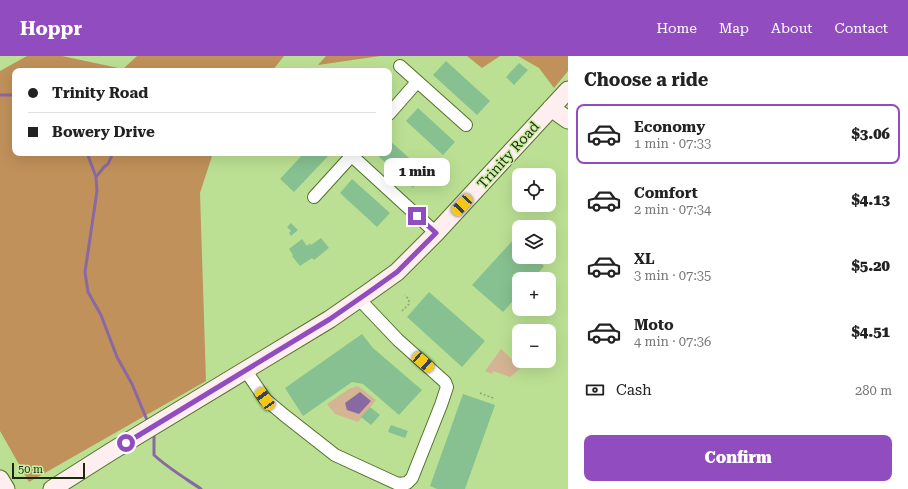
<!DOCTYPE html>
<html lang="en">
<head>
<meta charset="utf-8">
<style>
  body { margin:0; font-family:"Roboto Serif",serif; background:#f6f6f6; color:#222; height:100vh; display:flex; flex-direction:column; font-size:15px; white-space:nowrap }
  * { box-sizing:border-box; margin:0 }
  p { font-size:13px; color:#767676 }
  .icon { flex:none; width:22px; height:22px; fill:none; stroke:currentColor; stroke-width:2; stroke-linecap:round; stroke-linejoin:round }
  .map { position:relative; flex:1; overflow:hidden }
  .panel { display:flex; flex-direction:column; background:#fff; width:340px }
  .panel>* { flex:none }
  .banner { position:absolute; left:12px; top:12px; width:380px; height:88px; border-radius:8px; box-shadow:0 4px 16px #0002; display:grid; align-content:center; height:88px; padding:0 16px; background:#fff }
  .fabs { position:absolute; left:512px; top:112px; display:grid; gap:8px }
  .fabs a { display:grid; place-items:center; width:44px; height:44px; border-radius:8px; background:#fff; box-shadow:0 4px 16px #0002; font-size:20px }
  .scale { position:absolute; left:12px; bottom:10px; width:73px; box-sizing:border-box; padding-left:4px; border:2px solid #1b290a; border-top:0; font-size:11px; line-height:14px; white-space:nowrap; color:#1b290a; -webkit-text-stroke:3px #c8eda0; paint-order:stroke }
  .end { position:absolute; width:18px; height:18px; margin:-9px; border:5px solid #914cc0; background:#fff; box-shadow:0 0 0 2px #fff }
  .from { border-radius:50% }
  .bubble { position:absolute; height:28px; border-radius:8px; background:#fff; box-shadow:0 4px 16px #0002; font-size:13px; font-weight:800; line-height:28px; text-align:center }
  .car { position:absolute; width:12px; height:24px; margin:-12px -6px; border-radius:5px; box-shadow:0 0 3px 1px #0007; background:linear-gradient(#f5c518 24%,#345 0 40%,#f5c518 0 76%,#345 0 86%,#f5c518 0) }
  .banner b { display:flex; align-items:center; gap:14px; height:38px; font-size:15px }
  .banner b+b { border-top:1px solid #e0e0e0 }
  .banner i { width:10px; height:10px; background:#222 }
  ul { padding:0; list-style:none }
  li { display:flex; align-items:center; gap:12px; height:60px; margin:0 8px 6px; padding:0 8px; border:2px solid transparent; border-radius:8px }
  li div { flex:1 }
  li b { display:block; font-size:15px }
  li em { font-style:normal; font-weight:800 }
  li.selected { border-color:#914cc0 }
  li>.icon { width:36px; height:36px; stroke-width:1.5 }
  h2 { padding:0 16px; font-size:18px; line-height:48px }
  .pay { display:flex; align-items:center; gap:10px; height:44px; padding:0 16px; font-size:15px }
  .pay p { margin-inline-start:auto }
  .cta { display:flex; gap:8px; margin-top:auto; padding:8px 16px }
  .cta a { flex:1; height:46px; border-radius:8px; background:#914cc0; color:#fff; font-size:16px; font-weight:800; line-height:46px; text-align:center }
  header { display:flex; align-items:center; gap:24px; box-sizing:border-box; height:56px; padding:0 20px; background:#914cc0; color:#fff }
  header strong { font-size:19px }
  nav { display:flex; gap:22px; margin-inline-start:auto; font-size:14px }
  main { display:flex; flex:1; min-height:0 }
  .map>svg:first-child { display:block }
  .green { fill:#d4b492 }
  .forest { fill:#c0915a }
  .water { fill:#8969a2 }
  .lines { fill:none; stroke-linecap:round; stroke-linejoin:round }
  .stream { stroke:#8969a2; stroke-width:3 }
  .building { fill:#87c191 }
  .street-casing { stroke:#527128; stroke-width:14 }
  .secondary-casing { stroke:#527128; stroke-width:19 }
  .path { stroke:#89a768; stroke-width:1.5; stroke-dasharray:2 2; stroke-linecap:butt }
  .street { stroke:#fff; stroke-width:12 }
  .secondary { stroke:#feeef0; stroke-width:17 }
  .route { stroke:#914cc0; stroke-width:5 }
  .labels { text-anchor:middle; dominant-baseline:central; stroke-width:3; stroke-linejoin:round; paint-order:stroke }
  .street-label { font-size:14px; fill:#1b290a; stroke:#c8eda0 }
</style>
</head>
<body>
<header>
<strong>Hoppr</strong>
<nav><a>Home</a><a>Map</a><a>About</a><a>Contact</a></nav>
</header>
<main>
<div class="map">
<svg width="568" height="433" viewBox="0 0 568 433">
  <rect width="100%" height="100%" fill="#bbe093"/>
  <!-- green -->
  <path class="green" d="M501,293L521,312L510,321L493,315L492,318L485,315Z
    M357,330L362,333L376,344L358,366L335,358L327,348L349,333Z"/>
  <!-- forest -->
  <path class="forest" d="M27,0H62L123,13L137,0H284L272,15H15V97H213L200,137L206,325L29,426L0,375V15Z
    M326,0H380L318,9Z
    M467,0H500L482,12Z
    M518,0H568V15L554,32L539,12Z"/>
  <!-- water -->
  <path class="water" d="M360,336L371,345L359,358L347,354L345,347Z"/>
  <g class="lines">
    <!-- stream -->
    <path class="stream" d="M0,39H15
      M87,97L96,121L97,135L85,216L88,236L101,259L117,301L132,328L147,364
      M96,121L104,111L108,108L113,97
      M154,380V399C168,412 185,422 201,433"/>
  </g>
  <!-- building -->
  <path class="building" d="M446,5L490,45L477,59L433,19Z
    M519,7L528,14L514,29L506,21Z
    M418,52L455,86L443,99L406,65Z
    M389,84L426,117L413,132L375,97H389Z
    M304,97H331L294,136L280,123Z
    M352,123L390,157L377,171L340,137Z
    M291,167L298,174L291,180L289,177L291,175L287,171Z
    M321,182L329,192L314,204L312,202L300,210L292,200L293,199L289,193L302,183L307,190L310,187L311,189Z
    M514,183L519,187V201H534L544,210L533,223H519V238L503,256L472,229Z
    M429,236L485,285L462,311L407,261Z
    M362,278L373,292L422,334L399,359L363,328L352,326L303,360L285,332Z
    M463,338L495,349L465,433H437L430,430Z
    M370,351L380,359L371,369L361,361Z
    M391,369L408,375L405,382L388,376Z"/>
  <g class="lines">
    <!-- street casing -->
    <g class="street-casing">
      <path id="street" d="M400,10L466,69
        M389,58L417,26
        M352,100L436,177
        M314,141L354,97
        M246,315L265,343L284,359L335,399L398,428L407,427L412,422L441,349L447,331L445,326L398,284L359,243"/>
    </g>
    <!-- secondary casing -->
    <g class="secondary-casing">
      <path id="secondary" d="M551,52L568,64
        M0,423L6,433
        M52,433L112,395L330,263L369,236L397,216L436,177L568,34"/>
    </g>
    <!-- path -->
    <path class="path" d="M402,255L409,248V244L405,239
      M480,337L493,342"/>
    <!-- street -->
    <use href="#street" class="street"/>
    <!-- secondary -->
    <use href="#secondary" class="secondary"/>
  </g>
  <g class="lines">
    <!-- route -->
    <path class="route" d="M126,387L330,263L369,236L397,216L436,177L417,160"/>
  </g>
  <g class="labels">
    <!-- street labels -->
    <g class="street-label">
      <text transform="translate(508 99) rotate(-48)">Trinity Road</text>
    </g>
  </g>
</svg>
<div class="fabs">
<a><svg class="icon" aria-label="locate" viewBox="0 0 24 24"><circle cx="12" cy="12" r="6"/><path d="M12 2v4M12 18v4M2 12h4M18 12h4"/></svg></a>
<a><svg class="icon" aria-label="layers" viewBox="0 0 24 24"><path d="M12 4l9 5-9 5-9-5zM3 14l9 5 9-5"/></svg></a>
<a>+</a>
<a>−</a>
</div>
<div class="scale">50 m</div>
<i class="end from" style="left:126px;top:387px"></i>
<i class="end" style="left:417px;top:160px"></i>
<div class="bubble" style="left:384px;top:102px;width:66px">1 min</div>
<i class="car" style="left:462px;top:149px;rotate:223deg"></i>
<i class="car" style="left:423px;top:306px;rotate:131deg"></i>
<i class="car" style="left:265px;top:343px;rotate:325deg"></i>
<div class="banner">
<b><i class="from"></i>Trinity Road</b>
<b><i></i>Bowery Drive</b>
</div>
</div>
<section class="panel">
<h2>Choose a ride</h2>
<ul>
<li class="selected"><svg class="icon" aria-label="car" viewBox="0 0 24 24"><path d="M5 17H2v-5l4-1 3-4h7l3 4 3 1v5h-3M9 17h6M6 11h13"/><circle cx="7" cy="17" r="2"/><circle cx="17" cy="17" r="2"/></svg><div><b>Economy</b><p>1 min · 07:33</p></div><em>$3.06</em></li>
<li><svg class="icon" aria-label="car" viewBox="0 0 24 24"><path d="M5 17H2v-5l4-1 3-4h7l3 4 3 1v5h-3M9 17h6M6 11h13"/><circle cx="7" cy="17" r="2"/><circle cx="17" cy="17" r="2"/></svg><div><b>Comfort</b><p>2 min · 07:34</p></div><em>$4.13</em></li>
<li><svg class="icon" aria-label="car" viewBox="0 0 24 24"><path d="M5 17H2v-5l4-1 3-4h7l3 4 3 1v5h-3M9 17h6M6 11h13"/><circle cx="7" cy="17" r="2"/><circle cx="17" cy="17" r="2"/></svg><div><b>XL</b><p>3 min · 07:35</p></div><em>$5.20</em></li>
<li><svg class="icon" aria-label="car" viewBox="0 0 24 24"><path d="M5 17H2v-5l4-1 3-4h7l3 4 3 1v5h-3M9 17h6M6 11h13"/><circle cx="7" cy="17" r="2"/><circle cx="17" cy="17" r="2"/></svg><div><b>Moto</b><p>4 min · 07:36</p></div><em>$4.51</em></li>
</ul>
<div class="pay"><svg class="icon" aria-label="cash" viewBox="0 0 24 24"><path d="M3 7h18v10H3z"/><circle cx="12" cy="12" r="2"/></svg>Cash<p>280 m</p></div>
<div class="cta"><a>Confirm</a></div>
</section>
</main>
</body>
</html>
